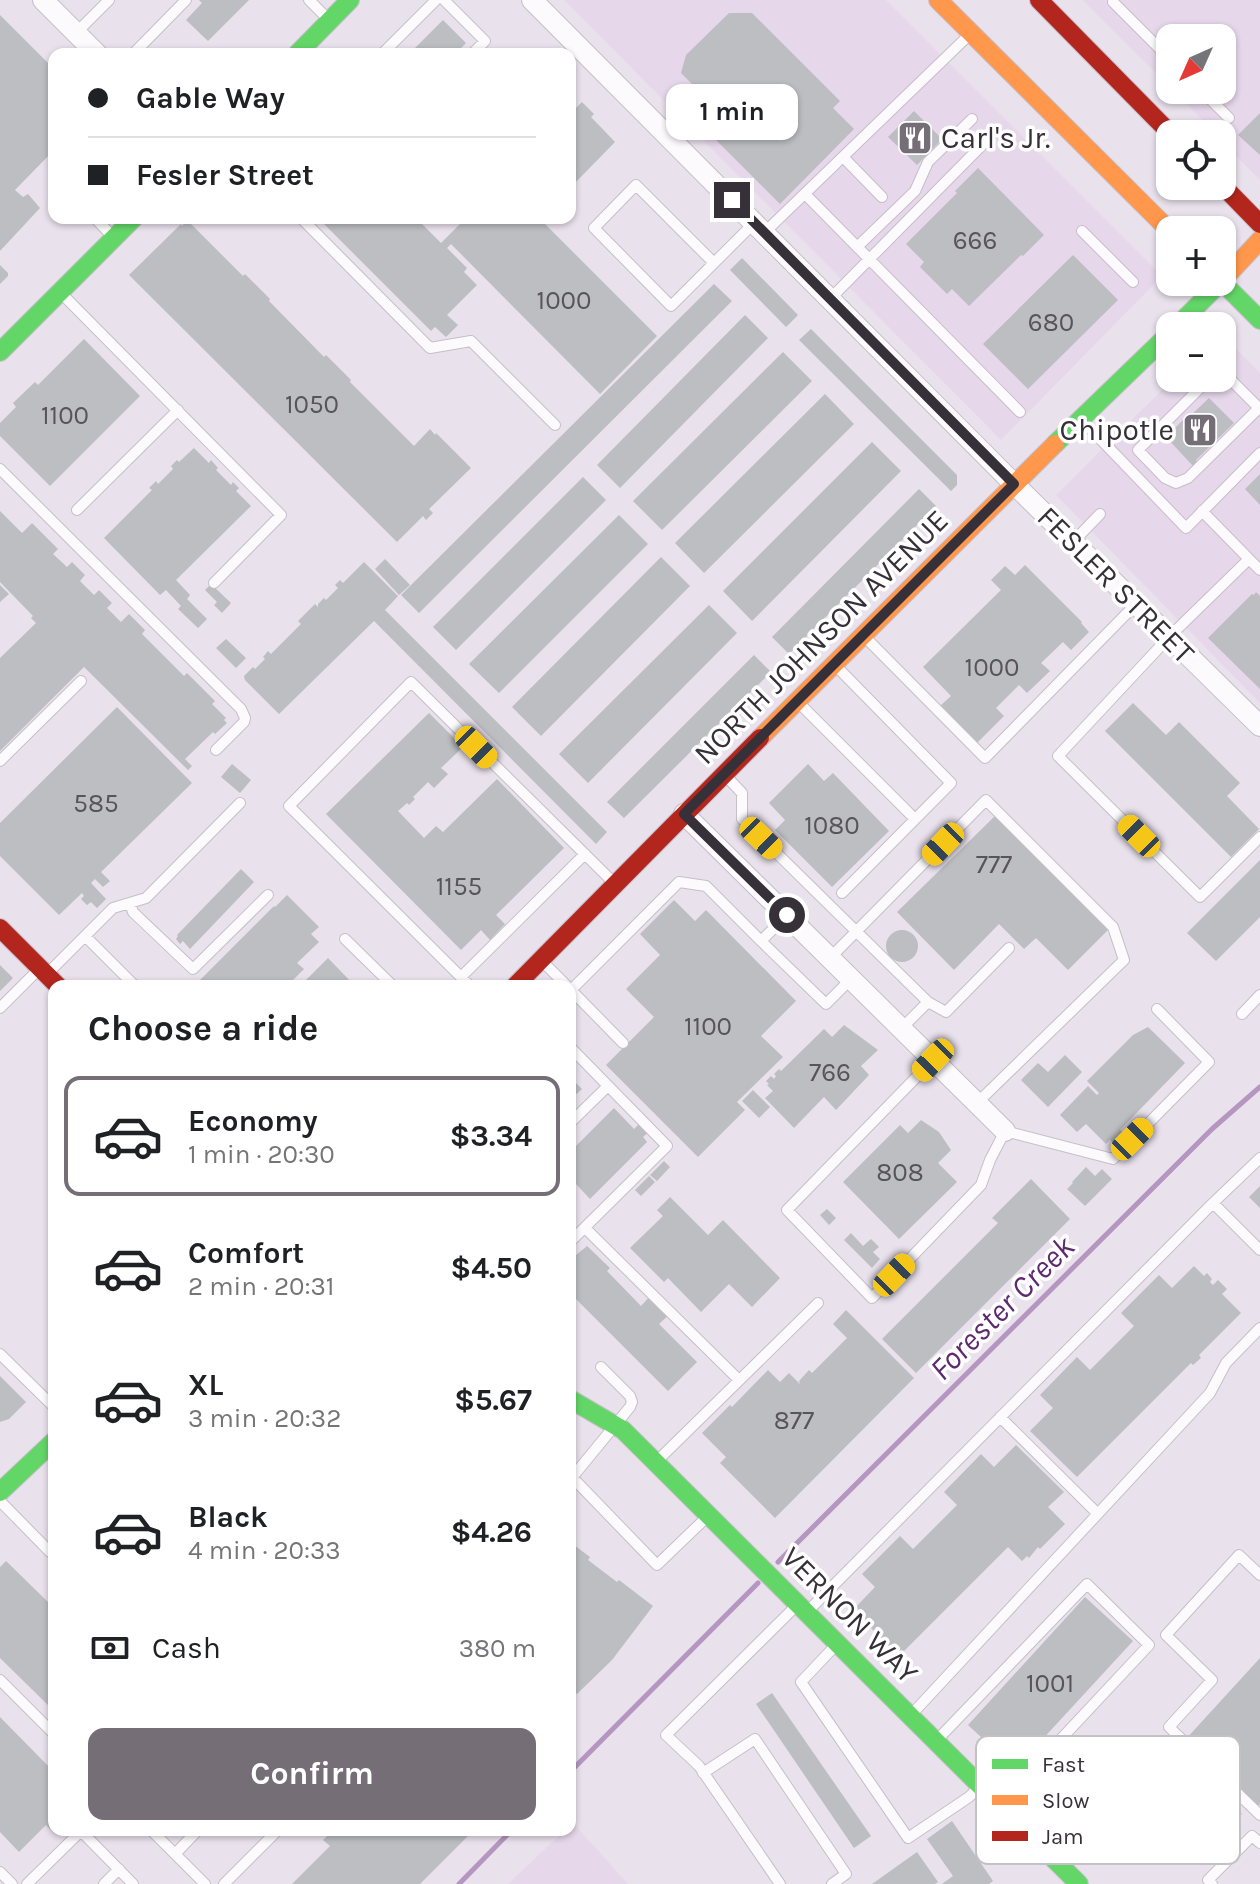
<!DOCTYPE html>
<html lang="en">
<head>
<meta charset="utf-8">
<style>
  body { margin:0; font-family:Karla,sans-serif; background:#f6f6f6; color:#202124; height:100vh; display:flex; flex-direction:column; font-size:30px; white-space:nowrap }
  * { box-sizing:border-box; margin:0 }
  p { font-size:26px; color:#757577 }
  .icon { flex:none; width:44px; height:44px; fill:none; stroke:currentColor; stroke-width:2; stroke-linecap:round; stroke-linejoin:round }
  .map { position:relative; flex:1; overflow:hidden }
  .sheet { position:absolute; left:48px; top:980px; width:528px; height:856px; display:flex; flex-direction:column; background:#fff; border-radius:16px; box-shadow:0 2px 6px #0004 }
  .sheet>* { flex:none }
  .banner { position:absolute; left:48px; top:48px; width:528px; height:176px; border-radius:16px; box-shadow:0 2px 6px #0004; display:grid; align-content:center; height:176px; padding:0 40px; background:#fff }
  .needle { width:52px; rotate:225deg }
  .fabs { position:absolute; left:1156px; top:24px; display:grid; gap:16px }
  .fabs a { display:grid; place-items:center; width:80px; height:80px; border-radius:16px; background:#fff; box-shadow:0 2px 6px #0004; font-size:40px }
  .end { position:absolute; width:36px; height:36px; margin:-18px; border:10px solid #363038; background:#fff; box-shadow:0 0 0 4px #fff }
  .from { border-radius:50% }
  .bubble { position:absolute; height:56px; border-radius:16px; background:#fff; box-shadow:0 2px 6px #0004; font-size:26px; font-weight:700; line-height:56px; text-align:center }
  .car { position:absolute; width:24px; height:48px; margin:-24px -12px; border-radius:10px; box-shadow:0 0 6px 2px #0007; background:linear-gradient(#f5c518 24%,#345 0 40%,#f5c518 0 76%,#345 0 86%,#f5c518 0) }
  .banner b { display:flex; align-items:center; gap:28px; height:76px; font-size:30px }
  .banner b+b { border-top:2px solid #e0e0e0 }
  .banner i { width:20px; height:20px; background:#202124 }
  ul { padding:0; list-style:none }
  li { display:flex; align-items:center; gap:24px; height:120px; margin:0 16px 12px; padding:0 24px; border:4px solid transparent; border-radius:16px }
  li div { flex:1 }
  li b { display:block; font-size:30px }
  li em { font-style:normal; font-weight:700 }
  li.on { border-color:#756e77 }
  li>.icon { width:72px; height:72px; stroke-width:1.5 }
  h2 { padding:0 40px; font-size:36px; line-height:96px }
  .pay { display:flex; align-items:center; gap:20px; height:88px; padding:0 40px; font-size:30px }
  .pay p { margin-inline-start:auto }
  .cta { display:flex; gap:16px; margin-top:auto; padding:16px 40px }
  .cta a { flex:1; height:92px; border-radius:16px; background:#756e77; color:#fff; font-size:32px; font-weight:700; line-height:92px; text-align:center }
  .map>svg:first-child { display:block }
  .built { fill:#e6d7eb }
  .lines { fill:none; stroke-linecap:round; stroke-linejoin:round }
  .stream { stroke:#b596c1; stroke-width:5 }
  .building { fill:#bcbec2 }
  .lane-casing { stroke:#c5bfc8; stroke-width:12 }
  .street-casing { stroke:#c5bfc8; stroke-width:22 }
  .fast-casing { stroke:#c5bfc8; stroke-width:20 }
  .slow-casing { stroke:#c5bfc8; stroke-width:20 }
  .jam-casing { stroke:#c5bfc8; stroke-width:20 }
  .lane { stroke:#fcfafc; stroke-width:10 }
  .street { stroke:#fcfafc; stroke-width:20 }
  .fast { stroke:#63d668; stroke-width:18 }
  .slow { stroke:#ff974d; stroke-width:18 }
  .jam { stroke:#b3261e; stroke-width:18 }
  .route { stroke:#363038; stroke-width:10 }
  .labels { text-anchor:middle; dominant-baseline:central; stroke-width:7; stroke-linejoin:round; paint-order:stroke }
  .number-label { font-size:26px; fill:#58545a }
  .poi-label { font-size:30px; fill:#363038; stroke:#fff; text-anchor:start }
  .street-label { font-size:30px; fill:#363038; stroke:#fff }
  .water-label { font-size:32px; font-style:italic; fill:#5d296f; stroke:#fff }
  .key { fill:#fff; stroke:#c3c1c3; stroke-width:2 }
  .key-label { font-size:22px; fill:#363038 }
</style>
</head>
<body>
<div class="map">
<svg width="1260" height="1884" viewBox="0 0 1260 1884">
  <rect width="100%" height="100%" fill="#e9e1ec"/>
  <!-- built -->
  <path class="built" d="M564,0H886L1162,276L1001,440Z
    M1083,0H1260V180L1222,141V134H1216L1173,90H1222V38H1170V87Z
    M1222,335L1260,373V703L1056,495L1174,378H1222Z
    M573,1823L628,1884H508L565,1830H570V1826Z"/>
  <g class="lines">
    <!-- stream -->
    <path class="stream" d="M778,1562L1212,1129L1260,1087
      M570,1772L758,1583
      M459,1884L512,1830"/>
  </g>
  <!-- building -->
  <path class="building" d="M199,0H249L208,41L186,20L202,3Z
    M729,13H752L840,101L833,108L854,129L780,204L684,108L700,92L681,73L686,55Z
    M0,15L54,69V150L15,190L23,197L28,194L40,208L0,251Z
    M443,20L466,43L455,54H409Z
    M582,102L594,114L591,117L615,142L570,188V106L574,110Z
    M914,111L942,139L917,165L888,137Z
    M1260,113V155L1238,135Z
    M978,168L1044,235L1023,256L1021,255L969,306L952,289L947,294L920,267L924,262L906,244L957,193L955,191Z
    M318,218H416L441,243L466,218H539L657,336L600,394L451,244L447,248L467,268L464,272L477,285L447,315L458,325L446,337L435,327L431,331Z
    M187,220L243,276L245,274L270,299L269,301L324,357L326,355L351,380L350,382L414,446L430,429L435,435L436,433L471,468L429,509L433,513L426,520L423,516L397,542L129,275L181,224L182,226Z
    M1073,255L1118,300L1028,389L983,344Z
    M742,258L798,315L786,327L730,270Z
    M0,265L8,273V276L0,284Z
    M714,284L732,301L419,613L401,595Z
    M745,315L768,338L620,488L597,465Z
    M811,329L957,475V485L951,491L799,340Z
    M84,339L140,396L50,486L0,436V423L16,407L13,403L35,382L38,385Z
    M783,352L812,381L662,530L633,501Z
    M825,394L854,424L704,573L675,543Z
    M1209,398L1234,423L1196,460L1197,462L1193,466L1166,437L1188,415L1190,416Z
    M872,442L901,471L752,621L723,591Z
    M194,448L209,463L211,460L218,468L216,470L231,485L233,482L239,488L236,491L251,506L176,580L190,595L187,599L207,619L198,628L178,609L181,606L166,590L160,595L104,538L152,490L149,488L156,481L158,484L173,469L171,466L177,460L179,462Z
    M1260,474V505L1245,489Z
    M583,477L606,500L456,650L433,627Z
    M919,489L936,506L789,654L772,637Z
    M0,511L22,533L32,523L58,549L53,554L67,567L72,562L85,575L80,581L94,595L99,590L112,603L107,608L121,622L129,614L145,630L142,634L184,676L187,673L215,701L212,704L226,718L224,720L227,723L215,734L213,732L185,759L192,766L188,770L84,667L0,751V658L36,623L31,618L33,616L0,582Z
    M619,515L648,544L499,693L469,664Z
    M661,557L690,586L541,736L512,707Z
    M385,559L410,585L399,595L375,569Z
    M364,562L398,596L385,610L607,832L596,844L374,621L279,714L245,680L244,676L253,667L255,669L265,659L263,657L268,651L271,654L301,624L298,621L315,604L318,607V604L324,598L326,600L338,588L335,585L340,580L343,583Z
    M1025,565L1082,622L1081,623L1089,632L1071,650L1063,642L1041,663L1050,671L1027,693L1019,685L996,708L1004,716L977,743L940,706L951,696L923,667L1001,590L991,580L1005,566L1015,575Z
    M211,584L231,603L222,613L214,605L217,602L205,590Z
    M0,585L9,594L0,602Z
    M1256,592L1260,596V689L1208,638L1252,594L1254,595Z
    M709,605L737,633L588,783L559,754Z
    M226,639L246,658L236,668L216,648Z
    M754,655L771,672L624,818L607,802Z
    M1133,703L1166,735L1179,722L1240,783L1227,796L1259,829L1231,857L1105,731Z
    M117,707L192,783L101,872L110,881L103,887L95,879L91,883L106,899L97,908L91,902L87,905L81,899L84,896L82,893L59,915L0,856V823Z
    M429,713L463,747L441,768L448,774L434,788L428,782L413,797L415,799L409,805L407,803L398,811L424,838L436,826L443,832L497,779L564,848L496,915L505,924L490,940L481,930L461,950L326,814Z
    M232,764L251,780L240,793L221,777Z
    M808,764L824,781L833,773L889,831L832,887L775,830L785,820L769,803Z
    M995,816L1108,930L1068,970L1036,938L1024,949L999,924L954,970L897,912Z
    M1260,860V917L1216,961L1187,933Z
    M241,869L254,882L190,949L183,941L180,944L176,939L178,936L177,935Z
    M287,895L319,927L311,934L319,942L297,963L304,969L287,986H201L198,982L274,906L275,907Z
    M674,900L695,921L706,910L796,1001L761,1036L783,1057L737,1102L745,1110L698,1157L606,1065L654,1017L626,989L660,955L640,934Z
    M886 946a16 16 0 1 1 32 0a16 16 0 1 1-32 0Z
    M328,958L355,986H300Z
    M0,965L13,978L0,991Z
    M844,1025L878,1050L861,1066L869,1075L836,1110L824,1097L794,1128L765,1098L773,1091L767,1085L769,1084L766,1081L771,1076L774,1079L776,1076L774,1074L779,1069L781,1071L824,1029L832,1037Z
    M1148,1027L1185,1063L1120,1130L1123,1132L1118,1136L1120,1138L1115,1144L1110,1140L1106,1144L1086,1124L1077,1132L1060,1115L1088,1086L1097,1095L1099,1093L1087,1081L1133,1035Z
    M1065,1055L1082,1072L1048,1107L1021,1080L1038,1063L1048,1072Z
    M570,1077L582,1089L570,1100Z
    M753,1090L770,1107L759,1118L742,1101Z
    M614,1108L634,1129L641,1122L650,1131L643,1137L647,1142L590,1199L575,1183L570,1189V1152Z
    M921,1120L939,1132L951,1150L938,1163L957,1182L899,1239L843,1182L900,1125L908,1133Z
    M664,1161L670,1167L657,1181L650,1175Z
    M1086,1167L1095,1176L1102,1169L1112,1179L1085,1206L1067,1189L1073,1183L1072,1182Z
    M649,1176L655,1182L641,1196L635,1190Z
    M1031,1179L1070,1219L916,1373L882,1339L998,1223L992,1218Z
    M1260,1186V1208L1249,1197Z
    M670,1197L708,1235L723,1220L780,1278L752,1307L729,1284L701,1312L668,1278L664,1282L630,1248L663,1216L657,1210Z
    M827,1209L836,1218L829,1225L820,1215Z
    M851,1233L863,1246L871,1239L879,1247L873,1252L880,1259L872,1268L844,1240Z
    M587,1246L610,1268L607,1271L641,1306L652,1294L671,1313L659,1324L697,1362L668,1391L570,1293V1260Z
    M1194,1266L1204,1276L1207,1273L1212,1279L1210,1282L1213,1285L1218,1280L1227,1289L1222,1294L1241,1313L1199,1355L1201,1358L1193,1365L1191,1363L1077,1477L1030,1431L1053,1408L1040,1395L1077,1357L1090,1370L1134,1326L1121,1313L1159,1275L1172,1288Z
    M846,1310L914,1378L775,1518L720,1463L726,1457L702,1433L730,1405L732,1407L768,1370L780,1382L789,1373L800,1384L799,1381L809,1370L812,1373L847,1338L833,1324Z
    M0,1376L26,1402L9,1419L0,1422Z
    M1016,1445L1064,1492L1048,1507L1065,1524L1040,1549L1038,1547L1029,1558L1027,1556L1022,1561L1008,1547L899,1656L853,1610L875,1587L862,1574L900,1536L913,1549L957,1505L944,1492L981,1454L994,1467Z
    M570,1542L590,1557L588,1560L617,1582L619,1580L653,1606L612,1660L577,1694L570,1689Z
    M6,1561L49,1603L52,1600L54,1601V1711L0,1658V1567Z
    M1085,1597L1133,1641L1015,1769L1001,1756L998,1759L978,1741L982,1738L968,1725Z
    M1260,1658V1804L1257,1807L1185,1740Z
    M772,1693L871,1836L854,1848L756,1704Z
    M0,1717L54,1772V1833L46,1825L19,1852L0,1832Z
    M1195,1768L1198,1771L1200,1769L1228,1797L1214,1811L1240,1836L1210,1865L1186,1841L1172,1855L1141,1824L1147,1819L1149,1821L1177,1792L1173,1789Z
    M1234,1805L1242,1814L1231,1825L1222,1816Z
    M952,1821L993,1881L989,1884H942L953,1876L927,1839Z
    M333,1830H474L420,1884H292L330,1846L323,1840Z
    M917,1852L938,1882L935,1884H872Z"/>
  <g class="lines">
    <!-- lane casing -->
    <g class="lane-casing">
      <path id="lane" d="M309,0L328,19
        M444,0L485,41L472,54
        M1113,2L1170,59
        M76,33L109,0
        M133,54L186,0
        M382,54L436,0
        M1201,90L1229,118
        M843,157L882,197
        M805,194L1020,412
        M95,218L113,237
        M301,218L430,348L471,341L555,425
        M1082,231L1133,282
        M764,233L967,37
        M857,247L915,191L928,162L972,119
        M714,263L636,185L594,228L671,306L754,223
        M61,293L281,515L214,583
        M830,299L990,137
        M1222,371L1260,409
        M1210,378L1138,450L1165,478L1176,483L1188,478L1259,408
        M1083,421L1186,528L1260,453
        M0,469L241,709L245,718L244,722L216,750
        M77,510L178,410
        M1202,511L1249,559
        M1073,542L1100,514
        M1260,570L1249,559L1169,637L1058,756L1200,897L1260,837
        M865,637L985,758L1136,604
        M835,665L951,783L842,893
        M798,702L915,819
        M0,761L81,681
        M724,774L742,793V819L928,1002L901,1029
        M130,903L133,912L193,969L268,895
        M85,936L135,986
        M345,939L393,986
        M761,941L826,1004L851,979
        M830,958L986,800L1113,927L1124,960L977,1103
        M543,962L567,986
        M48,973L113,908L146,898L240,803
        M461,977L585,854
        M470,986L289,806L411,682L613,882
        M928,1002L946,1012L1009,948
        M0,1008L38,970
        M1242,1014L1260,995
        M623,1043L571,990L679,882L706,886L761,941L787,915
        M570,1047L667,1146L570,1242
        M933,1060L787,1210L872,1298L981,1185L990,1160L1005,1131L1113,1159L1209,1062L1157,1009
        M570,1123L608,1086
        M1213,1203L1260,1158
        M585,1228L739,1380
        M0,1354L54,1407
        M1000,1417L1098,1514
        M657,1461L818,1303
        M570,1475L657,1565L708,1516
        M570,1480L630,1407L632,1402L630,1396L601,1367
        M0,1501L50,1552
        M1260,1575L1239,1555L1166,1635L1212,1680L1169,1727L1260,1815
        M808,1611L1213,1203L1260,1250
        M835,1646L801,1682L908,1838L969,1797L979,1787
        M0,1680L54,1734
        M912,1714L1210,1393L1226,1363L1260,1328
        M937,1740L1087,1584L1149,1645L1001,1803
        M703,1773L755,1739L846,1874L832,1884
        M151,1830L205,1884
        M175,1854L198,1830
        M0,1872L12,1884
        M27,1884L81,1831L133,1884
        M104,1884L119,1869
        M224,1884L278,1830
        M780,1884L699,1766L666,1735L795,1607
        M1212,1884L1208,1880L1252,1836L1260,1843"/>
    </g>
    <!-- street casing -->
    <g class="street-casing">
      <path id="street" d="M43,0L97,54
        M532,0L1014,484L1260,726
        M684,814L1005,1131"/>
    </g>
    <!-- fast casing -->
    <g class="fast-casing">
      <path id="fast" d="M297,54L350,0
        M1222,282L1260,320
        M1177,326L1221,282
        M0,352L134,218
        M1055,444L1170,333
        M570,1399L623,1430L1079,1884
        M0,1492L54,1441"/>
    </g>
    <!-- slow casing -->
    <g class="slow-casing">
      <path id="slow" d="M938,0L1170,231
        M1222,281L1260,240
        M760,738L1055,444"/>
    </g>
    <!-- jam casing -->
    <g class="jam-casing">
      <path id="jam" d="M1039,0L1171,134
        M1222,185L1260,224
        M0,928L58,986
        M515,986L760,738"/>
    </g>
    <!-- lane -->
    <use href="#lane" class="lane"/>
    <!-- street -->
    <use href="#street" class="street"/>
    <!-- fast -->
    <use href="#fast" class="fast"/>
    <!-- slow -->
    <use href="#slow" class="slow"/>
    <!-- jam -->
    <use href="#jam" class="jam"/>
  </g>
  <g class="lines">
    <!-- route -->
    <path class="route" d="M732,200L1014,484L684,814L787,915"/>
  </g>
  <!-- icons -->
  <defs>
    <g id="restaurant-square" transform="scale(1.8)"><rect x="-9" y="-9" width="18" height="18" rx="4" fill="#756e77" stroke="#fff"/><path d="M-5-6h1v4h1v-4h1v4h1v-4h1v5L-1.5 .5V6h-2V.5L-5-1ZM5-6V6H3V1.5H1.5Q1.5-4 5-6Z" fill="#fff"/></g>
  </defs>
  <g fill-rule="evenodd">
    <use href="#restaurant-square" x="915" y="138"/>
    <use href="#restaurant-square" x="1200" y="430"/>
  </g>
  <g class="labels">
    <!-- number labels -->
    <g class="number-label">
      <text x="975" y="240">666</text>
      <text x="564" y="300">1000</text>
      <text x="1051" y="322">680</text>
      <text x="312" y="404">1050</text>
      <text x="65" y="415">1100</text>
      <text x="992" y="667">1000</text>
      <text x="96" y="803">585</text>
      <text x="832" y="825">1080</text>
      <text x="994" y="864">777</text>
      <text x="459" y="886">1155</text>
      <text x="708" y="1026">1100</text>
      <text x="830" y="1072">766</text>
      <text x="900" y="1172">808</text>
      <text x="794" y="1420">877</text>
      <text x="1050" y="1683">1001</text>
    </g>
    <!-- poi labels -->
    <g class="poi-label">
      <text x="941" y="138">Carl's Jr.</text>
      <text x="1174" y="430" text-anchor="end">Chipotle</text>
    </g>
    <!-- street labels -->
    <g class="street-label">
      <text transform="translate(1116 585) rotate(45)">FESLER STREET</text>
      <text transform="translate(821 637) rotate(-45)">NORTH JOHNSON AVENUE</text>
      <text transform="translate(850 1615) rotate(45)">VERNON WAY</text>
    </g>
    <!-- water labels -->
    <g class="water-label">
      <text transform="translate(1002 1308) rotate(-45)">Forester Creek</text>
    </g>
  </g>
  <!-- legend -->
  <rect x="976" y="1736" width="264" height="128" rx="12" class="key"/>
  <rect x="992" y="1759" width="36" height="10" fill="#63d668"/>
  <rect x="992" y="1795" width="36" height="10" fill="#ff974d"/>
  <rect x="992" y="1831" width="36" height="10" fill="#b3261e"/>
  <g class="key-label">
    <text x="1042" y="1772">Fast</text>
    <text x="1042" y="1808">Slow</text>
    <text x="1042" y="1844">Jam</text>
  </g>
</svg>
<div class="fabs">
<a><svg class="needle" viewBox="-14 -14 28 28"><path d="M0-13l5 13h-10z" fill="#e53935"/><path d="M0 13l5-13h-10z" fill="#757577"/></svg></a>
<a><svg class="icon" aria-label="locate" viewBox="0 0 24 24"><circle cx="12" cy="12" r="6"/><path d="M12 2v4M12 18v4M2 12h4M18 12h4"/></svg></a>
<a>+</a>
<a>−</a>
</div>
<i class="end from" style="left:787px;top:915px"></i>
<i class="end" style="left:732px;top:200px"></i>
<div class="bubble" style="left:666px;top:84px;width:132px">1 min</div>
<i class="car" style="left:476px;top:747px;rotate:135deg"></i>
<i class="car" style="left:1139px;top:836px;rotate:315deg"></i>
<i class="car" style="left:761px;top:838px;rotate:134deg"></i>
<i class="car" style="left:943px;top:844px;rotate:224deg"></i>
<i class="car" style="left:933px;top:1060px;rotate:224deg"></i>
<i class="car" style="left:1132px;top:1139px;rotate:45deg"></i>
<i class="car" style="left:894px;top:1275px;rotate:44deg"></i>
<div class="banner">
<b><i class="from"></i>Gable Way</b>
<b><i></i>Fesler Street</b>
</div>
<section class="sheet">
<h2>Choose a ride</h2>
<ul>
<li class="on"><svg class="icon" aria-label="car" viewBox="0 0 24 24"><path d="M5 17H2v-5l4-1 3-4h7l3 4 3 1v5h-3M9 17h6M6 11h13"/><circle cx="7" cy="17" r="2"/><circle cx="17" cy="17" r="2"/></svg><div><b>Economy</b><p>1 min · 20:30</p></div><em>$3.34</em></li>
<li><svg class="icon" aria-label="car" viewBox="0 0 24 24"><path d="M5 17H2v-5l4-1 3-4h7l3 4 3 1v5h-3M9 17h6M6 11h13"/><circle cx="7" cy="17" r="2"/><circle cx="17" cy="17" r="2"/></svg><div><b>Comfort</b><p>2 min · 20:31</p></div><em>$4.50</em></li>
<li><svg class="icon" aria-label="car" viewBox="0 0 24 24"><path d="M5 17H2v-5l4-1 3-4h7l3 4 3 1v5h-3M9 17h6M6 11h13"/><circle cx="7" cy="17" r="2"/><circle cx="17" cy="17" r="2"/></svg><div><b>XL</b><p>3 min · 20:32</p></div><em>$5.67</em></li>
<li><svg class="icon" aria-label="car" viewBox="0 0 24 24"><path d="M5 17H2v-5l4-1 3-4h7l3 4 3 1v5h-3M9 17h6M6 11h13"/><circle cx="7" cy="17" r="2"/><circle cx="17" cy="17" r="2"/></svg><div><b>Black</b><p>4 min · 20:33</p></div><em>$4.26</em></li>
</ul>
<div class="pay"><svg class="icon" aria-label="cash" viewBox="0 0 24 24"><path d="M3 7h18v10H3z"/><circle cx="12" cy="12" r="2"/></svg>Cash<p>380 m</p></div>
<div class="cta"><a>Confirm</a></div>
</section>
</div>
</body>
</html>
